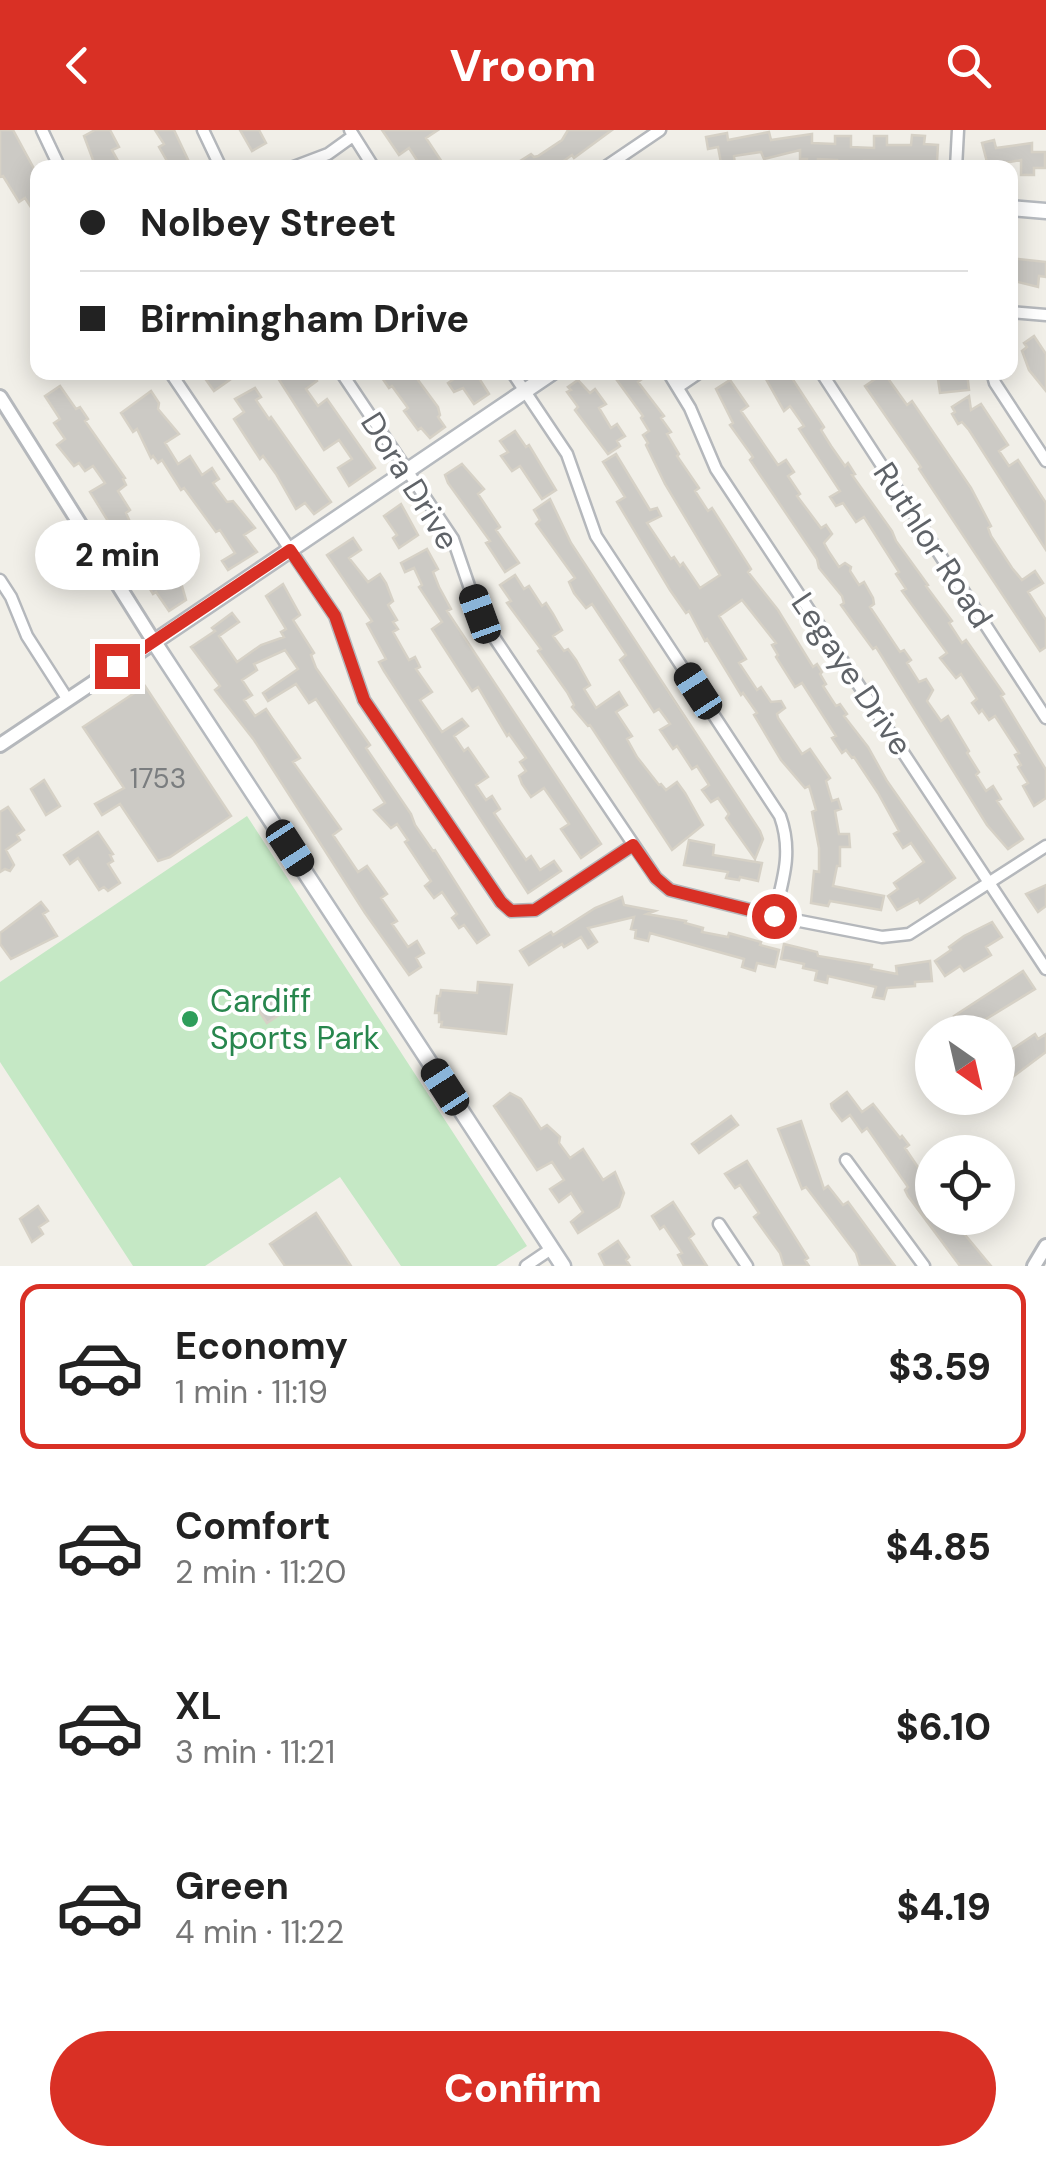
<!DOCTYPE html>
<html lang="en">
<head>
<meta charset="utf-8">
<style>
  body { margin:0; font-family:"DM Sans",sans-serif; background:#f6f6f6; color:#222; height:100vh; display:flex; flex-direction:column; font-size:38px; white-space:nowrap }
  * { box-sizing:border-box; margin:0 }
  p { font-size:32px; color:#767676 }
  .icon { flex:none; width:55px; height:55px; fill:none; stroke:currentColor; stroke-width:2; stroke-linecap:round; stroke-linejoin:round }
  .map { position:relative; height:1136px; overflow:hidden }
  .drawer { display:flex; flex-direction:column; background:#fff; flex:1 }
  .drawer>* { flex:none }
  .top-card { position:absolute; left:30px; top:30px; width:988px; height:220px; border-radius:20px; box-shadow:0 5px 25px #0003; display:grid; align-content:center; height:220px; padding:0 50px; background:#fff }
  .needle { width:65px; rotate:146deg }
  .fabs { position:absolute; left:915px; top:885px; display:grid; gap:20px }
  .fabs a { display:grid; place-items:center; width:100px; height:100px; border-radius:50%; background:#fff; box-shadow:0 5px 25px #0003; font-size:50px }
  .end { position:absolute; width:45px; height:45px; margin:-22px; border:12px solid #d93025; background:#fff; box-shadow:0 0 0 5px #fff }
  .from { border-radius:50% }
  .bubble { position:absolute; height:70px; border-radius:35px; background:#fff; box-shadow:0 5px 25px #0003; font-size:32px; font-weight:800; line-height:70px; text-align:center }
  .car { position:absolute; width:30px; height:60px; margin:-30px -15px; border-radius:12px; box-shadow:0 0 8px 2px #0007; background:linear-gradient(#222 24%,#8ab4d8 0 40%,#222 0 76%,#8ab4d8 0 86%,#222 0) }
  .top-card b { display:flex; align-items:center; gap:35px; height:95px; font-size:38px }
  .top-card b+b { border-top:2px solid #e0e0e0 }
  .top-card i { width:25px; height:25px; background:#222 }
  ul { padding:18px 0 0; list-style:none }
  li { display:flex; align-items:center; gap:30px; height:165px; margin:0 20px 15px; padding:0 30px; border:5px solid transparent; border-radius:20px }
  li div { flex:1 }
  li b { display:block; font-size:38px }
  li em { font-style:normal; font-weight:800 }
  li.selected { border-color:#d93025 }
  li>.icon { width:90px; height:90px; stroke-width:1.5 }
  .button { display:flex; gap:20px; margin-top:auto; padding:20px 50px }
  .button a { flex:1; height:115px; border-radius:60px; background:#d93025; color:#fff; font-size:40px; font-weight:800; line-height:115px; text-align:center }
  header { display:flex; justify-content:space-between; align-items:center; height:130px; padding:0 50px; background:#d93025; color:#fff; font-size:45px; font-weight:800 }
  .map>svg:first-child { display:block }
  .green { fill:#c5e8c5 }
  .building { fill:#cccac5; stroke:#d6d1c6; stroke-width:2.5 }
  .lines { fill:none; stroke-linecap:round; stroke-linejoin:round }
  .minor-casing { stroke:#b5b8bc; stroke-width:15 }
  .tertiary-casing { stroke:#b5b8bc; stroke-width:18 }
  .secondary-casing { stroke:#b6babf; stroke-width:19 }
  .minor { stroke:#fff; stroke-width:10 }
  .tertiary { stroke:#fff; stroke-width:12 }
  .secondary { stroke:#fff; stroke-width:14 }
  .route { stroke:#d93025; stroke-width:12 }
  .leisure-dot { fill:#2e9e5b; stroke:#fff; stroke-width:4 }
  .labels { text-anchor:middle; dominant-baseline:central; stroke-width:8; stroke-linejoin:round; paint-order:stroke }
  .number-label { font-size:28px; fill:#7a7d7f }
  .street-label { font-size:32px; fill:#5f6368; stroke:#fff }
  .leisure-label { font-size:32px; fill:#27864d; stroke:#fff; text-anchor:start }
</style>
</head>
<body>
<header><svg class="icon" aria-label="back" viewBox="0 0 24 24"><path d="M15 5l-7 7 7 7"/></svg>Vroom<svg class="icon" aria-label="search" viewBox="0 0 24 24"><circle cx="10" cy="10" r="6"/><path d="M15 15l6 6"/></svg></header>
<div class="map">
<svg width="1046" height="1136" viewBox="0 0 1046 1136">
  <rect width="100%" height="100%" fill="#f1efe8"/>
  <!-- green -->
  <path class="green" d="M247,686L527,1116L496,1136H401L340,1047L205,1136H133L0,932V852Z"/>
  <!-- building -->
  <path class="building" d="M0,0H13L38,46V88L25,68L19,72L3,46L0,47Z
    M95,0H110L119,17L112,20L122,38H96L84,6Z
    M155,0H174L192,38H171L159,17L164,14Z
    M240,0H259L266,13L252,21Z
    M382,0H438L426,8L446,38H422L409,18L399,25Z
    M568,0H612L574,28L572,25L554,38H520L523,35L520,31L531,24L534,27L538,26L562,10Z
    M769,2L771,10L812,4V13L835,14V6H851V17L874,18V6H887V15H911L912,5L925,6L924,14L938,15L937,32L864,31V38H850V35L837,34V30L818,29V37H806L807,29H800V20L764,29L761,22L734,26L735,35L722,38L718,17L708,19L706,7L727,3L728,10Z
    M994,10L996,18L1032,13V22H1045V38H1034V45H1021V30L988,36L982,13Z
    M1010,128L1046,132V147L1039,146L1038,157L1010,150Z
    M1034,206L1046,224V261L1029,240L1022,221L1027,217L1024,213Z
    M211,242H241L214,261L204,247Z
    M274,242H312L317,251L306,259L318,276L327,269L375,338L349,356L338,338L352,329L339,310L324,320Z
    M378,242H430L418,250L438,277L440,285L438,287L445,297L430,308L421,298L418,300L404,281L408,278L397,263L392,256L389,258Z
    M464,242H475L489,264L474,274L463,258L454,262L448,253Z
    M611,242H637L642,249L638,252L664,286L661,288L671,302L667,304L679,324L677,326L699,358L695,361L708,381L712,378L751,439L748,442L778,480L813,537L817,534L822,542L820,544L826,554L823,556L836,576L840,574L847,584L844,586L868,617L887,651L955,748L920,773L918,769L897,780L888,766L898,759L894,753L924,732L911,713L903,718L894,704L899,701L878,663L854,627L852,628L846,620L842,623L832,608L836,606L802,553L795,557L776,527L778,525L772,515L776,513L742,470L719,486L746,529L739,533L757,560L761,557L771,572L781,571L785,578L777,584L778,588L802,624L810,619L830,648L826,651L832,671L838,669L841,679L835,681L839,704H849L850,717H840V736H837L833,756L884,766L881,780L830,771L828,776L811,773L814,741L819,742V718L812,682L816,680L809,656L805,658L781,630L754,585L757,583L743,563L741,565L707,509L705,511L689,481L686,483L670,460L617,372L625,367L603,332L616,324L650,380L657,378L661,386L647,393L671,429L674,427L680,436L683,433L700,458L720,445L665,354L646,315L648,313L643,305L649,301L641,288L643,286Z
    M762,242H788L824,297L821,300L831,316L845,336L848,333L855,344L852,345L892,401L896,411L928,455L926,456L952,491L949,493L962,513L966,510L1004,564L1001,566L1046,640V668L1034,676L1023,656L1028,653L1018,637L1021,635L1015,625L1019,623L995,586L989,590L982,580L979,583L972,573L977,569L961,544L956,548L940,528L947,523L902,461L906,459L896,444L899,442L864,387L856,392L843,373L836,376L830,367L840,361L799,299L804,296L790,276L784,281Z
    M937,242H967L969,260L940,263Z
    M884,243L907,275L912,271L971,358L991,396L988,398L991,406L1012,438L1022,450L1035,441L1043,453L1028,462L1046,490V517L1040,521L919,339L921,337L865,256Z
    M578,250L590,263L595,259L606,274L599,278L611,298L617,294L625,306L617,311L620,316L608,324L575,280L578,277L567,262L571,260L568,257Z
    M730,250L748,276L741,281L778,335L786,330L794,342L788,346L800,364L797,366L821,398L826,395L832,404L824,413L829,422L839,437L845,433L851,437L850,441L859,455L864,452L873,468L874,474L870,477L900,522L904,520L911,530L907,533L919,552L926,549L933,560L927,571L941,591L948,586L969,621L967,623L979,642L976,645L986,661L993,656L1001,669L997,671L1023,709L1008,719L987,695L876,517L873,519L851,489L841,475L844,473L842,466L819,438L817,429L750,330L753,327L730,295L733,293L716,259Z
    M60,256L76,279L80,277L88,289L85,291L125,348L123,349L126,355L118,361L130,380L126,383L131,394L146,418L154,412L160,421L152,426L163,443L173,436L180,449L186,470L169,481L156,462L153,464L90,362L105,353L93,336L85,341L79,333L74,336L57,315L65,309L54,293L60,289L45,266Z
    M255,258L261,267L256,270L269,289L271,287L331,372L314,384L305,373L296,379L276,344L263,326L260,329L234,289L244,282L235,269Z
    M151,261L159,273L158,279L179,304L165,313L178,334L190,326L202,345L212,338L219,349L213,353L227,372L233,371L255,398L244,405L257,422L228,440L222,431L235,423L220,400L216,402L184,358L181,360L162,330L158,333L153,326L151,328L137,299L133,302L121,283Z
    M969,266L971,280L981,274L1008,315L999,321L1009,336L1018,330L1046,373V420L969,300L962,292L958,294L952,284L955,282L952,277Z
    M515,301L526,317L529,315L556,360L542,369L520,336L512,341L501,326L508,322L500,311Z
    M462,334L484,359L478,364L500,397L496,400L519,433L505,442L486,413L490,411L448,353L445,345Z
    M550,369L571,413L760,701L763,709L755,729L726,688L729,684L718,668L711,672L702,660L709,655L697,636L692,639L677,616L673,619L660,600L670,594L659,579L654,582L620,530L626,525L592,474L586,478L574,463L569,452L575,448L536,394L540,390L534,380Z
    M401,374L418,405L399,418L393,408L397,405L384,386Z
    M353,408L361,420L349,428L368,452L380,444L386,453L393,471L388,475L397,490L393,492L398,499L393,502L409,530L415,527L420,537L416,539L432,562L420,570L442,602L462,589L468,596L454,606L464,621L468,618L488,647L476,655L486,670L492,666L500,679L494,683L526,730L531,726L540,740L554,731L561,741L528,763L384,541L379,532L386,529L367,494L372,491L327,425Z
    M427,419L438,439L433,442L439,457L451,479L447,481L601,714L581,728L561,699L569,694L544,658L531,667L522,654L519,646L526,641L520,632L526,628L509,604L507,606L478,557L472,561L432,499L442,492L419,457L422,455L414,438L405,442L401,433Z
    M515,445L524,459L529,456L542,476L546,473L553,484L562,500L553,506L564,521L568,519L576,530L590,555L584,559L596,578L619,562L627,575L616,582L632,606L627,609L637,627L659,655L661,654L666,660L677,652L685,663L703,695L672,720L590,595L588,596L572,577L574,575L567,562L538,521L541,519L507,473L511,471L500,455Z
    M283,454L300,485L293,490L314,523L311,525L316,538L370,615L366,618L411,684L415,695L433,721L435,720L489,805L477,813L464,795L459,798L452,788L457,784L442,762L434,768L425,756L431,751L405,712L408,710L397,694L391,698L374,680L385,673L316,569L309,573L296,554L268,571L263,563L298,539L285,520L254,534L257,540L242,550L252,565L244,570L255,586L266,579L272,588L300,628L293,632L341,699L333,705L358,742L367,736L387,764L381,768L397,791L392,794L408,817L417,811L424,823L416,828L421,837L409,845L365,783L254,610L215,560L220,556L191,517L215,501L212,498L232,483L239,492L219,506L237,532L261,515L284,507L281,502L286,499L266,466Z
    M145,556L231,686L170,727L158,731L120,674L102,685L95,674L124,658L83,597Z
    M44,650L60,676L46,685L31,659Z
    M8,677L24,700L17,705L20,710L6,720L14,735L10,741L5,739L0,742V682Z
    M98,702L113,724L110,725L113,731L108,734L120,753L108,761L104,757L99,760L78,728L70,734L64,725Z
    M689,710L714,715L713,725L762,733L758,751L740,747L739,750L726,748L728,742L684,735Z
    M1046,755V776L1038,782L1026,764Z
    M622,767L624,775L655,781L647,784L686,791L685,793L703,798L702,802L728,807L729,803L761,812L760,815L779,820L775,837L757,833L755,841L742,837L744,829L650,803L648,811L635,808L636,800L631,799L634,787L588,798L597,812L588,818L581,807L564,817L562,814L529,835L520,821L551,802L553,805L595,778Z
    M41,772L48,781L43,784L57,806L11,829L0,814V803Z
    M992,792L1002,807L986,817L991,825L964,841L960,836L945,846L935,831L951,820L949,817L964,806Z
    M784,814L817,822L818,826L872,835L871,839L897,844L896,836L930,831L932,851L915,852V856L887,858L884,869L873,867L876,857L828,846L827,853L815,850L817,841L803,838L804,834L781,829Z
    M1023,841L1035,859L965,902L954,886Z
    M478,852L512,855L506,904L441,897L442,892H439V883H435L437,866H440L441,860L477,863Z
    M285,860L294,875L267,893L255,875Z
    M1035,904L1038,909L1046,904V922L998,958V929Z
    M847,962L862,982L873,974L900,1008L902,1006L909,1015L905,1018L932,1058V1088H951L991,1136H960L908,1066L905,1060L908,1057L867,998L862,1002L850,985L842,991L832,978L831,974Z
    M510,963L521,969L541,999L547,995L560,1007L559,1013L570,1028L583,1019L603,1050L615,1042L624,1063L619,1077L578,1103L571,1092L583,1082L571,1063L559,1072L550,1059L564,1050L552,1032L537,1040L494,976Z
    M731,986L738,995L699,1023L692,1014Z
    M801,991L824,1059L828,1056L843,1075L848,1072L895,1136H860L856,1123L838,1099L806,1057L802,1059L778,999Z
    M747,1031L808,1128L805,1130L809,1136H784L780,1123L754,1087L759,1083L740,1055L735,1058L725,1044Z
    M673,1072L694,1104L689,1108L707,1136H684L678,1125L682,1123L664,1096L660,1099L652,1086Z
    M38,1076L48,1091L39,1097L43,1104L32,1112L20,1089Z
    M316,1083L340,1119L351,1136H285L270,1114Z
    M618,1111L629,1127L626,1130L630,1136H605L599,1124Z"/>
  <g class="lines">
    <!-- minor casing -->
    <g class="minor-casing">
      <path id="minor" d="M42,0L60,38
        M203,0L221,38
        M350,0L374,38
        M291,38L328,24L353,6
        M604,38L660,0
        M956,38L958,0
        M1010,182L1046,185
        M170,242L335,486L364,570L501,772L511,781L535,780L633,715
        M341,242L453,409L479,485L656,748L670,760L774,786L882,807L909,804L1046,716
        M512,242L567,324L596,406L780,686C793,722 783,750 774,786
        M668,242L690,278L716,339L1046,839
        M821,242L1046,588
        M992,242L995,253L1046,331
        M678,257L700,242
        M0,450L11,467L27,506L68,570
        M846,1030L924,1136
        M719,1094L747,1136
        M526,1136L551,1119"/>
    </g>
    <!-- tertiary casing -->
    <g class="tertiary-casing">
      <path id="tertiary" d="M0,267L154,512L0,615
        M1034,1136L1046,1116"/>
    </g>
    <!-- secondary casing -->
    <g class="secondary-casing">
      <path id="secondary" d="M1010,78L1046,81
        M553,242L154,512L563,1136"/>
    </g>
    <!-- minor -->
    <use href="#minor" class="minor"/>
    <!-- tertiary -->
    <use href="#tertiary" class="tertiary"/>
    <!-- secondary -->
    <use href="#secondary" class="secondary"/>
  </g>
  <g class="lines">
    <!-- route -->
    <path class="route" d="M117,536L290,420L335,486L364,570L501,772L511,781L535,780L633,715L656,748L670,760L774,786"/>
  </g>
  <!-- markers -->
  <circle class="leisure-dot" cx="190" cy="889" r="10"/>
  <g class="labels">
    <!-- number labels -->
    <g class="number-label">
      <text x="158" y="648">1753</text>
    </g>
    <!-- street labels -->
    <g class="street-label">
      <text transform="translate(410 351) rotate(58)">Dora Drive</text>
      <text transform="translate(933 415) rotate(57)">Ruthlor Road</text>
      <text transform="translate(852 544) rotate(56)">Legaye Drive</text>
    </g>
    <!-- leisure labels -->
    <g class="leisure-label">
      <text x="210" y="871">Cardiff<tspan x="210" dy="37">Sports Park</tspan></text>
    </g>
  </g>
</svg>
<div class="fabs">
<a><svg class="needle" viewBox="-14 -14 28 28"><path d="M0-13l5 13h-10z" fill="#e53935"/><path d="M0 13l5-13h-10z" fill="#767676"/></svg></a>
<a><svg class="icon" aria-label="locate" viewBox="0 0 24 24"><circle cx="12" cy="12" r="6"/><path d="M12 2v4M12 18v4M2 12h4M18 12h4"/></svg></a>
</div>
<i class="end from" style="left:774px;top:786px"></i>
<i class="end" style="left:117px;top:536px"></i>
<div class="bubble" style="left:35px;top:390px;width:165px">2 min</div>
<i class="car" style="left:480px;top:484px;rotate:340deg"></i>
<i class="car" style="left:698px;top:561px;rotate:327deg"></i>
<i class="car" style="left:290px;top:718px;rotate:147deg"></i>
<i class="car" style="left:445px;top:957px;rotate:327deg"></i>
<div class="top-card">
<b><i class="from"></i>Nolbey Street</b>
<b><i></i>Birmingham Drive</b>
</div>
</div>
<section class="drawer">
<ul>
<li class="selected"><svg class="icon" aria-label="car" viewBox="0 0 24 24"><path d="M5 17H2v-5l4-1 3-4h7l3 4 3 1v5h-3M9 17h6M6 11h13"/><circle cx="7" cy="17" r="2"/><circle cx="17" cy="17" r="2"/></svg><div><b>Economy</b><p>1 min · 11:19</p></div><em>$3.59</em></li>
<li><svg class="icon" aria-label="car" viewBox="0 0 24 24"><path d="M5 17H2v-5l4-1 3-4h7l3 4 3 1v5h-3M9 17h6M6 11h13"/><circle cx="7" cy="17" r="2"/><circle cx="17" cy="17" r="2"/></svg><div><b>Comfort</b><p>2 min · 11:20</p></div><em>$4.85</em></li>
<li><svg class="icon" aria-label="car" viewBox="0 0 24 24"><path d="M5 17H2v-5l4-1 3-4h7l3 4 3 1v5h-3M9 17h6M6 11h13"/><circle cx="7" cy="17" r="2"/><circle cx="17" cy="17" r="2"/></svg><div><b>XL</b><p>3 min · 11:21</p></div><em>$6.10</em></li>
<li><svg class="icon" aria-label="car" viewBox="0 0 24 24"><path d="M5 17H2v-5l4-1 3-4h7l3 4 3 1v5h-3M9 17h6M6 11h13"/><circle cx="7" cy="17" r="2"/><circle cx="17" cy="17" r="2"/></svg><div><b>Green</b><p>4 min · 11:22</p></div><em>$4.19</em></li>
</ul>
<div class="button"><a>Confirm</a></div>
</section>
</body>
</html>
